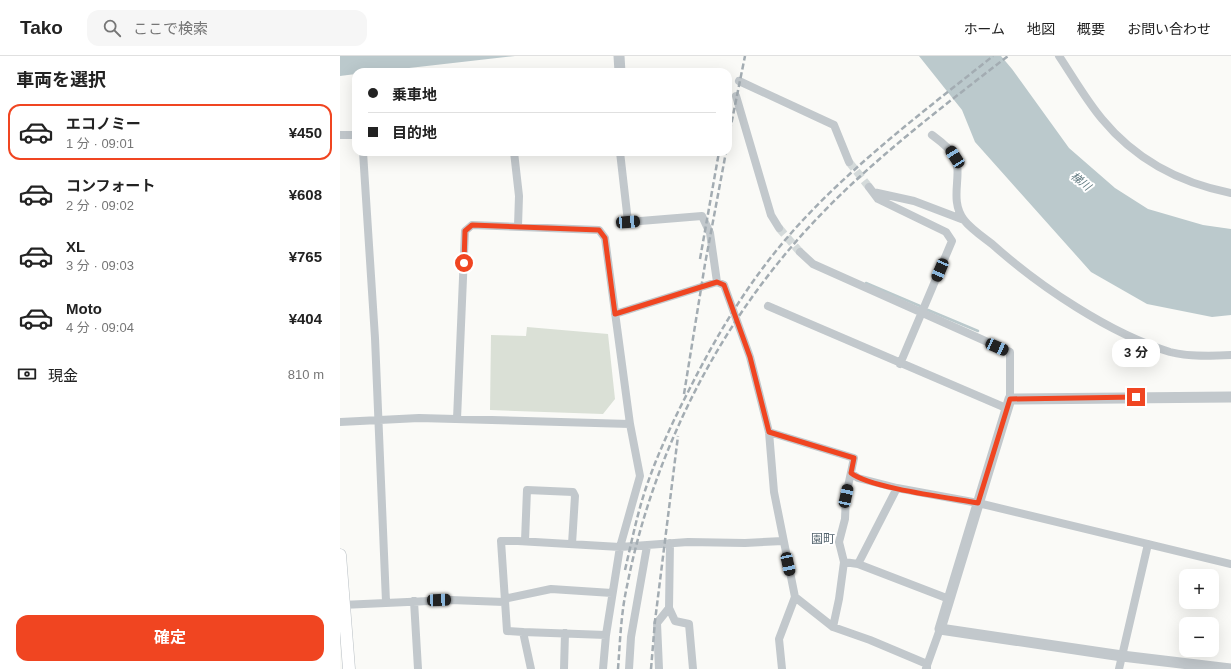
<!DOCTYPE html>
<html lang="ja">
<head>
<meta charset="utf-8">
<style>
  body { margin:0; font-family:Arial,"Noto Sans JP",sans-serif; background:#f6f6f6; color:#222; height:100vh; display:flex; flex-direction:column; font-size:15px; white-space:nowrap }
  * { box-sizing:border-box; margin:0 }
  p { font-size:13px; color:#767676 }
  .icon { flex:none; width:22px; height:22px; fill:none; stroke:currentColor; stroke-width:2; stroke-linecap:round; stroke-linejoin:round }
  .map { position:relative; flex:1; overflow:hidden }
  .sheet { display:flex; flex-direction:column; background:#fff; width:340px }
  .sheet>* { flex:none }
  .top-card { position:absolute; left:12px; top:12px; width:380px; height:88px; border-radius:12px; box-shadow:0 4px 16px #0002; display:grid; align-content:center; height:88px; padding:0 16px; background:#fff }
  .controls { position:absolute; left:839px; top:513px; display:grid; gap:8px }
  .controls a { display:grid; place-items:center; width:40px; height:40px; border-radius:8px; background:#fff; box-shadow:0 4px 16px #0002; font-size:20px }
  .end { position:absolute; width:18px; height:18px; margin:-9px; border:5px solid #f04521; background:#fff; box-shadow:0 0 0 2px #fff }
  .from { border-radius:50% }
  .bubble { position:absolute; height:28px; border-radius:12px; background:#fff; box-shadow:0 4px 16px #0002; font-size:13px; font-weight:700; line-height:28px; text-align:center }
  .car { position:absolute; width:12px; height:24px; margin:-12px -6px; border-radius:5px; box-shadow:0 0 3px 1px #0007; background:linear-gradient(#222 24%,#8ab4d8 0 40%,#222 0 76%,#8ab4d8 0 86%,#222 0) }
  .top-card b { display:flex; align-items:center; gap:14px; height:38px; font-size:15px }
  .top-card b+b { border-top:1px solid #e0e0e0 }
  .top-card i { width:10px; height:10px; background:#222 }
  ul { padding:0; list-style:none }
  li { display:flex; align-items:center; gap:12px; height:56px; margin:0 8px 6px; padding:0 8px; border:2px solid transparent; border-radius:12px }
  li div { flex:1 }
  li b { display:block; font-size:15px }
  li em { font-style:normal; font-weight:700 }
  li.current { border-color:#f04521 }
  li>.icon { width:36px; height:36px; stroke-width:1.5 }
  h2 { padding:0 16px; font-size:18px; line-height:48px }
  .pay { display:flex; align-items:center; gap:10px; height:44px; padding:0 16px; font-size:15px }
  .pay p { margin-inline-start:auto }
  .action { display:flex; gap:8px; margin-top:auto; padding:8px 16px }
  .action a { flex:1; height:46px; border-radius:12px; background:#f04521; color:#fff; font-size:16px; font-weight:700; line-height:46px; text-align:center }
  header { display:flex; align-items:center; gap:24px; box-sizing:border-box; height:56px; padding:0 20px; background:#fff; border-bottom:1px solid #e0e0e0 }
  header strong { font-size:19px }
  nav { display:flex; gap:22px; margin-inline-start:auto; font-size:14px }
  .search { width:280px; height:36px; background:#f6f6f6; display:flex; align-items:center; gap:10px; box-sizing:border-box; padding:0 14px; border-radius:12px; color:#767676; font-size:15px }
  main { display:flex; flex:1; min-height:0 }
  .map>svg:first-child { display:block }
  .green { fill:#dae0d6 }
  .water { fill:#bbc9cc }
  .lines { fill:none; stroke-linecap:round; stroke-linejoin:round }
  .stream { stroke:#bbc9cc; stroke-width:2.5 }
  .minor-tunnel { stroke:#d4dada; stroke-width:8; stroke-dasharray:8 4; stroke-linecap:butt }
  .secondary-casing { stroke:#b7bec3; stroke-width:13 }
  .minor { stroke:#c2c8cc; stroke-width:8 }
  .tertiary { stroke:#c2c8cc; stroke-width:11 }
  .secondary { stroke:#fff; stroke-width:12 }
  .rail { stroke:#a3acb2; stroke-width:2.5; stroke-dasharray:6 3; stroke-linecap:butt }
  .route { stroke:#f04521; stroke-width:5 }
  .labels { text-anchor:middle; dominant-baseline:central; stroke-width:4; stroke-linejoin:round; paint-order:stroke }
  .water-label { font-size:11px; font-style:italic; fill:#5e777e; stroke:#fff }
  .quarter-label { font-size:12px; fill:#55656f; stroke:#fff }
</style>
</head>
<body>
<header>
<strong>Tako</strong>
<div class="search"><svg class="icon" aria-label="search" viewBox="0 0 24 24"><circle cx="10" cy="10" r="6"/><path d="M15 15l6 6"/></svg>ここで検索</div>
<nav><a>ホーム</a><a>地図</a><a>概要</a><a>お問い合わせ</a></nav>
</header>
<main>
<section class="sheet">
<h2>車両を選択</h2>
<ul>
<li class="current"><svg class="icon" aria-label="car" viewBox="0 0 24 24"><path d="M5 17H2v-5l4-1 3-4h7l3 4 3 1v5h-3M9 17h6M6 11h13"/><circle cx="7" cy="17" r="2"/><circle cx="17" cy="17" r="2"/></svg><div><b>エコノミー</b><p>1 分 · 09:01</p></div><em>¥450</em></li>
<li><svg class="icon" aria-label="car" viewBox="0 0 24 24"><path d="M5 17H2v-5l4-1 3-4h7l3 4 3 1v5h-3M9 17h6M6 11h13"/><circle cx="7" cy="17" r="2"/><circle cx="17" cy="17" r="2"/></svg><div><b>コンフォート</b><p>2 分 · 09:02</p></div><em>¥608</em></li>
<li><svg class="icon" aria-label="car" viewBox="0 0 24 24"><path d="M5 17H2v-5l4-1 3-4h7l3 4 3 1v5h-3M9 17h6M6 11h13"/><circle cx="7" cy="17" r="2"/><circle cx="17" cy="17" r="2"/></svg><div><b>XL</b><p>3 分 · 09:03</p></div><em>¥765</em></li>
<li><svg class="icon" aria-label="car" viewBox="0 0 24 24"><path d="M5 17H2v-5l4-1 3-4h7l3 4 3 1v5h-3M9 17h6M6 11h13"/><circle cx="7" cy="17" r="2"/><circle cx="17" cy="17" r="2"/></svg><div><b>Moto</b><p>4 分 · 09:04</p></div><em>¥404</em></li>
</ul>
<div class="pay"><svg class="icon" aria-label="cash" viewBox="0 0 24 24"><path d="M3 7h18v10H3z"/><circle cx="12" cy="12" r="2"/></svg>現金<p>810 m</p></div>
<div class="action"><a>確定</a></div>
</section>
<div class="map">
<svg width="891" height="613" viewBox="0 0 891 613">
  <rect width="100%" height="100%" fill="#fafaf7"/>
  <!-- green -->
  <path class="green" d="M187,271L268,278L275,343L263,358L150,354L151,279L186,280Z"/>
  <!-- water -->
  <path class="water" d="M0,0H175L34,16H16V18L0,20Z
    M579,0H661L672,13L729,92L775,132L808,153L863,169L891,173V259L872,261L807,248L751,216L635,86L622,54Z"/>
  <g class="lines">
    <!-- stream -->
    <path class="stream" d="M526,227L580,250
      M588,254L638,275"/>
    <!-- minor-tunnel -->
    <path class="minor-tunnel" d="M509,106L529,131
      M439,172L460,196"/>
    <!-- secondary casing -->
    <g class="secondary-casing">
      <path id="secondary" d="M0,499L9,613"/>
    </g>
    <!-- minor -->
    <path class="minor" d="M719,0C733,21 746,44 762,63C795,103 840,127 891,137
      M399,25L494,69L509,106
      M396,40L431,159L439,172
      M0,79H16
      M592,79C600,85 609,91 614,100C624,118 608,143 624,164C631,173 643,181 652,188C699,230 770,278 830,296C849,301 872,300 891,299
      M23,96L35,282L46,546
      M174,96L179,140L178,170
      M280,96L288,166L362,160L370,177L377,226
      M529,131L538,143L606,176L612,185L560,308
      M533,136L574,145L624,164
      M460,196L473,208L670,296V343
      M428,250L666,352
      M275,258L377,226L384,229L410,301L429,376L434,436L455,541L439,583L442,613
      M117,363L125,175L132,169L259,174L265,182L290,368L300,420L280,491L266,579L263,613
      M0,366L79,362L290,368
      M429,376L514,402L506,440L505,463L499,486L504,506L499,543L493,571
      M511,417L518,422L557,432
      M185,485L187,434L233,436L235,440L232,488
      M504,506L518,508L609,543
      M518,508L557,432L638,447L891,508
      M455,541L493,571L530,584L587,608V613
      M74,545L78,613
      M2,549L111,544L164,546L168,542L211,533L272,537
      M329,552L335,565L349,568L353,613
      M183,576L266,579
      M586,612L600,573
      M191,613L183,576L167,575L161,485H178L280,491L348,486L405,487L443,485
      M224,613L225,577
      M289,613L291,581L307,490
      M319,613L317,567L329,552L330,487
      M779,613L808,488"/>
    <!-- tertiary -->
    <path class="tertiary" d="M279,0L280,16
      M891,341L670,343L600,573L782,600L891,613"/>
    <!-- secondary -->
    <use href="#secondary" class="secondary"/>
    <!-- rail -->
    <path class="rail" d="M388,84L405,0
      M360,203L379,96
      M344,338L365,208L386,96
      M285,514C292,484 298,454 308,426C319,395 333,365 348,336C379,274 415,215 463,164C520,103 588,52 653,0
      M278,613C280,586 281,557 287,530C313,398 378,269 470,170C528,107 601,52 668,0
      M311,613L315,565L338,380"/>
  </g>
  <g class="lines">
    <!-- route -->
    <path class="route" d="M124,207L125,175L132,169L259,174L265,182L275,258L377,226L384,229L410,301L429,376L514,402L511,417C530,432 610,442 638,447L670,343L796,341"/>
  </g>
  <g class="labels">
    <!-- water labels -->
    <g class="water-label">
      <text transform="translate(741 125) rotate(39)">梯川</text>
    </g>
    <!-- quarter labels -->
    <g class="quarter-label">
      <text x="483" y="483">園町</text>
    </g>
  </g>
</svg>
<div class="controls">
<a>+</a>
<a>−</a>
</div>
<i class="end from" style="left:124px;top:207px"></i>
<i class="end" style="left:796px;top:341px"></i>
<div class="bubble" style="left:772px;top:283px;width:48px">3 分</div>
<i class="car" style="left:615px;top:101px;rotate:327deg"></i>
<i class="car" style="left:288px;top:166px;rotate:86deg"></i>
<i class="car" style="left:600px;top:214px;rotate:203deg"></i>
<i class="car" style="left:657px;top:291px;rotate:114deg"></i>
<i class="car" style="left:506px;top:440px;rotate:12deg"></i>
<i class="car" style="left:448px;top:508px;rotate:168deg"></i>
<i class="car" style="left:99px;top:544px;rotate:88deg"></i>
<div class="top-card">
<b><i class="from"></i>乗車地</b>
<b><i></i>目的地</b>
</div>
</div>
</main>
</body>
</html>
